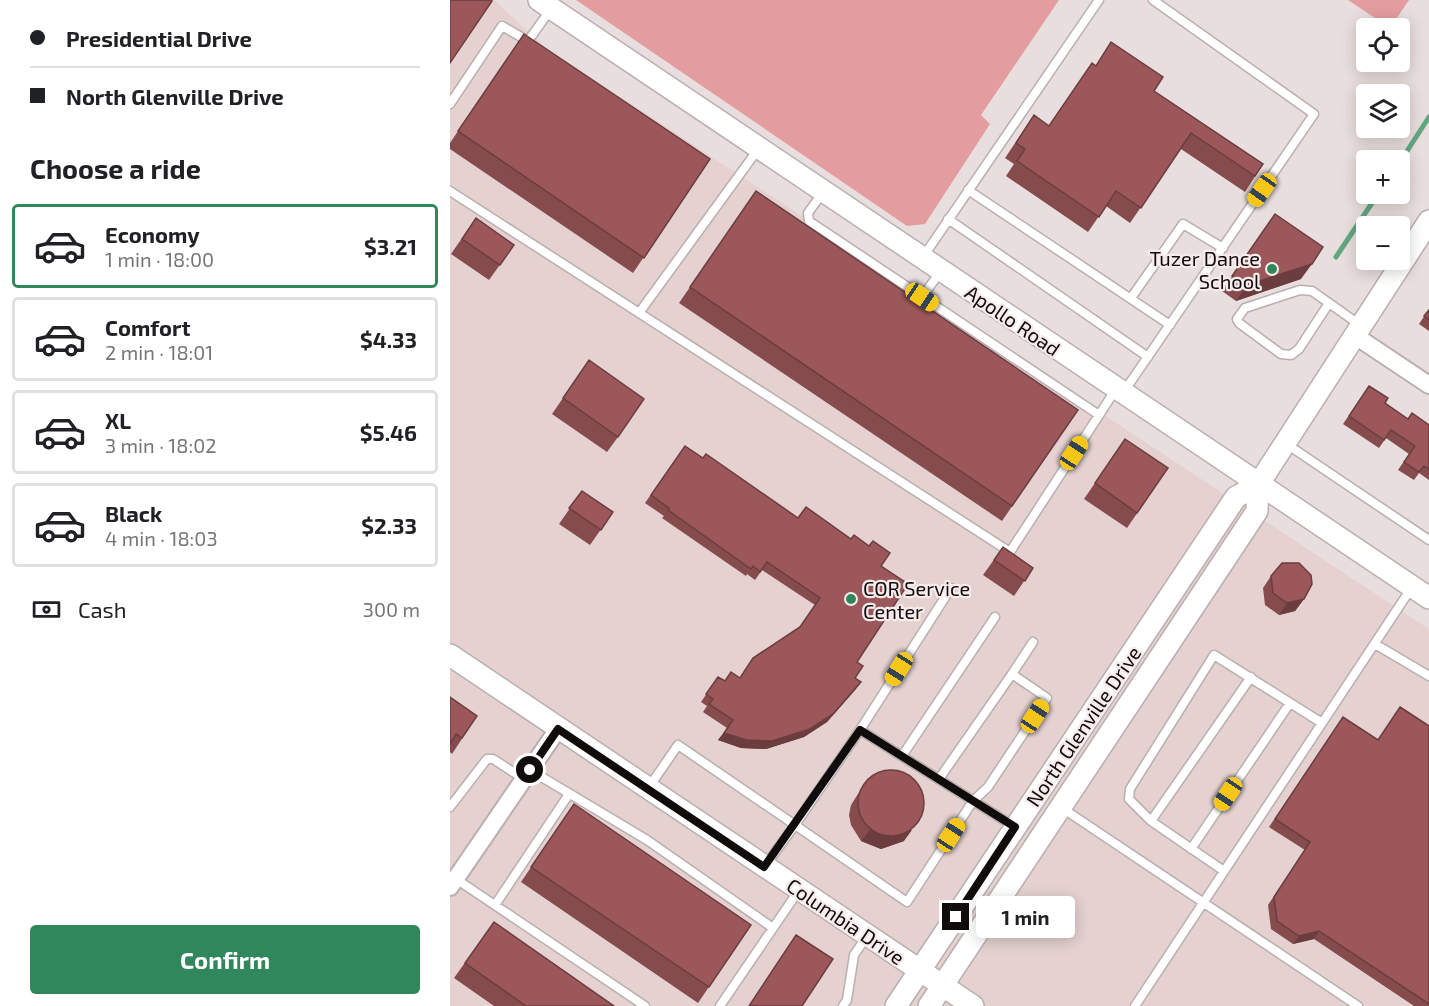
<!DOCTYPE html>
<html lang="en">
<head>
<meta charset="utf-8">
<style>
  body { margin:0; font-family:"Exo 2",sans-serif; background:#f6f6f6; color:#202124; height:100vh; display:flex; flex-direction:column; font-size:22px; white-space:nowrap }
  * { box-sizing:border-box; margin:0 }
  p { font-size:20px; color:#757577 }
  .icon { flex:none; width:33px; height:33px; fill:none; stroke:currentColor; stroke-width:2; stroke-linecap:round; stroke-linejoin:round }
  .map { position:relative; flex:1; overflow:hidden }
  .panel { display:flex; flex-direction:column; background:#fff; width:450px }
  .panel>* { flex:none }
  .guide { display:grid; align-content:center; height:132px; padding:0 30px; background:#fff }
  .buttons { position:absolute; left:906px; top:18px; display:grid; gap:12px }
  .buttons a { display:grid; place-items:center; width:54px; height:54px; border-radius:6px; background:#fff; box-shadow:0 3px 15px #0003; font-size:30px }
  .end { position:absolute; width:27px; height:27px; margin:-14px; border:8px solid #100c0c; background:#fff; box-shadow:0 0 0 3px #fff }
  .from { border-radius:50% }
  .bubble { position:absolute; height:42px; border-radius:6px; background:#fff; box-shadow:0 3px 15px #0003; font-size:20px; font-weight:700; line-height:42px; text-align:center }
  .car { position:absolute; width:18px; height:36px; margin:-18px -9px; border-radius:8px; box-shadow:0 0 4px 2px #0007; background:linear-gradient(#f5c518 24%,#345 0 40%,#f5c518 0 76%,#345 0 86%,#f5c518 0) }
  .guide b { display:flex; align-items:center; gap:21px; height:57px; font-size:22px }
  .guide b+b { border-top:2px solid #e0e0e0 }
  .guide i { width:15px; height:15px; background:#202124 }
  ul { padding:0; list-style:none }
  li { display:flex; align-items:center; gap:18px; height:84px; margin:0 12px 9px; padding:0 18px; border:3px solid #e0e0e0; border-radius:6px }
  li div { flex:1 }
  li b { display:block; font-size:22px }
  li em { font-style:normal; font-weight:700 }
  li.on { border-color:#30875c }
  li>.icon { width:54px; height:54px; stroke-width:1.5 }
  h2 { padding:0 30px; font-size:27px; line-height:72px }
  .pay { display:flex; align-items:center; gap:15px; height:66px; padding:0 30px; font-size:22px }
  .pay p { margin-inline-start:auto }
  .button { display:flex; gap:12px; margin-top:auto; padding:12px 30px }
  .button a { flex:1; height:69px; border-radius:6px; background:#30875c; color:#fff; font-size:24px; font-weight:700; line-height:69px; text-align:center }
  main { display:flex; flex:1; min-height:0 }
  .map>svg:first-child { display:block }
  .built { fill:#e4d1d0 }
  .green { fill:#e49d9f }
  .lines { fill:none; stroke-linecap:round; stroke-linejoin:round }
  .stream { stroke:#63a781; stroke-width:5 }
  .service-casing { stroke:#b9afaf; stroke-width:11 }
  .minor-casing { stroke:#b9afaf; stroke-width:20 }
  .tertiary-casing { stroke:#b9afaf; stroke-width:24 }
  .service { stroke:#fff; stroke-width:8 }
  .minor { stroke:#fff; stroke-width:16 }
  .tertiary { stroke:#fff; stroke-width:21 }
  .wall { fill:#854b4d }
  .shaded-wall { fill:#6c3d3f }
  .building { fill:#9b575a; stroke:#6c3d3f; stroke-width:1.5 }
  .route { stroke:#100c0c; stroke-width:8 }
  .poi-dot { fill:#30875c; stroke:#f7ebeb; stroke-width:2 }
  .labels { text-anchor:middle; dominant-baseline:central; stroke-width:4.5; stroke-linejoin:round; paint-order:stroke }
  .poi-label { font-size:20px; fill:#100c0c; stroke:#f7ebeb; text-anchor:end }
  .street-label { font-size:20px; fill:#100c0c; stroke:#f7ebeb }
</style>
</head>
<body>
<main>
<section class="panel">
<div class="guide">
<b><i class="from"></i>Presidential Drive</b>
<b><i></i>North Glenville Drive</b>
</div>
<h2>Choose a ride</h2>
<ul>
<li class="on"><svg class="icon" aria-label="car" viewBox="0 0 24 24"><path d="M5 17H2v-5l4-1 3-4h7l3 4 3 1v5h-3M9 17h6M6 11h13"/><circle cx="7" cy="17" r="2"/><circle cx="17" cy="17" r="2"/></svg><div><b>Economy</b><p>1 min · 18:00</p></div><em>$3.21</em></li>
<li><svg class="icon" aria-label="car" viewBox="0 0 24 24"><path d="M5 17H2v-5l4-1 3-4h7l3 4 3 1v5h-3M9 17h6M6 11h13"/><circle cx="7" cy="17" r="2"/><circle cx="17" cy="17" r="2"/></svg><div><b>Comfort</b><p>2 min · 18:01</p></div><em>$4.33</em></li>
<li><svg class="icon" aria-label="car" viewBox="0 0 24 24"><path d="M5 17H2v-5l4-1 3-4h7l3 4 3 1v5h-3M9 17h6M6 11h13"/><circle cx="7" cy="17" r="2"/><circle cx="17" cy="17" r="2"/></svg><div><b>XL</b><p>3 min · 18:02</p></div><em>$5.46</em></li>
<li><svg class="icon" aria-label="car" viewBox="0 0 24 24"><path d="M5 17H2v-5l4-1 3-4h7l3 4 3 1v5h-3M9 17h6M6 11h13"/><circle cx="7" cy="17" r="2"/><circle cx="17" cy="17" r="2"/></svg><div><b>Black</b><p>4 min · 18:03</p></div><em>$2.33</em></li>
</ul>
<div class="pay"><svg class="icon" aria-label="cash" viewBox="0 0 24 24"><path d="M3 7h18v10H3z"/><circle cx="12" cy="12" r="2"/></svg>Cash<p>300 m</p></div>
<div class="button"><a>Confirm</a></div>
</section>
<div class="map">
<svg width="979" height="1006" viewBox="0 0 979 1006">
  <rect width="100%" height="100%" fill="#e9dede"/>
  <!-- built -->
  <path class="built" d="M0,0H44L95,47L979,629V1006H0Z"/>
  <!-- green -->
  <path class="green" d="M126,0H609L531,115L540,124L475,224L457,226Z
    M898,0H959L940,28Z"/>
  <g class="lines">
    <!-- stream -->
    <path class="stream" d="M950,162L979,117
      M886,257L928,194"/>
    <!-- service casing -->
    <g class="service-casing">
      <path id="service" d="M0,104L52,26L78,41L101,9
        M518,190L720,325
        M0,191L560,552L666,389
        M373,192L358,213L359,221L649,415
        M498,219L698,357
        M473,257L649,0
        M850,290L862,291L879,303L849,349L841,355L831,354L789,323L787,319L795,308Z
        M472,297L491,271
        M681,298L733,224L773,248
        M879,303L910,325
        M189,313L309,148
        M673,393L864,114L703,0
        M835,443L979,540
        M501,588L410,730L565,827
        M925,644L979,676
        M452,756L545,617
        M80,770L197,840L323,928
        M489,779L562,674
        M199,787L228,745L345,825L410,730
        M0,807L37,759H43L74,779
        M612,808L908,1006
        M701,821L801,677
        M741,849L840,703
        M315,866L345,825L457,902L523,801L538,787L597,698L562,674L583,642
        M774,871L701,821L679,799L680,789L764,655L872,723
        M6,879L195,1006
        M45,905L119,794
        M270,1006L349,890
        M393,1006L397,1000L404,955L417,936
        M685,1006L962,587"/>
    </g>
    <!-- minor casing -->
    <g class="minor-casing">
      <path id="minor" d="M904,335L979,385
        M0,887L108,729"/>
    </g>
    <!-- tertiary casing -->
    <g class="tertiary-casing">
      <path id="tertiary" d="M89,0L979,598
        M0,655L523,1006
        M446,1006L786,497L808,485L979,221
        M479,1006L807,511L808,485"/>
    </g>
    <!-- service -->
    <use href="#service" class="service"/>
    <!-- minor -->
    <use href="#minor" class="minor"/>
    <!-- tertiary -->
    <use href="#tertiary" class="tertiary"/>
  </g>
  <!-- wall -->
  <path class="wall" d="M74,34L260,159L183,273L0,149V143Z
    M645,66L704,91L813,164L795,192L731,149L680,223L656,206L638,232L556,176L564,164L555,158L584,115L599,126Z
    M306,191L628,410L552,521L229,303Z
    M825,214L851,279L786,301L772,291Z
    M26,218L64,245L39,280L1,254Z
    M979,309V331L969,324Z
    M139,360L168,437L157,452L102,414Z
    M919,386L935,403L958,419L979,425V480L969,473L964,480L948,470L959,454L936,438L929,448L893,424Z
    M675,439L718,468L677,528L634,499Z
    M235,446L253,458L348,518L401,539L404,535L431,566L407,662L405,678L411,682L405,690L377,722L354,737L316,749L291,748L268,740L277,728L253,712L257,706L251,702L268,677L274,681L290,678L350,627L365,605L312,570L305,580L297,574L296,576L212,518L214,516L195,503Z
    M132,491L163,512L140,545L109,524Z
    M553,547L583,568L564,596L533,575Z
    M821,576L854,599L845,611L829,615L815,605L813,588Z
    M0,697L27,716L2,754L0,752Z
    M893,717L928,740L979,726V1006H964L864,939L843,944L821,929L818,905L855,850L819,827Z
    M418,778L454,841L431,849L411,841L401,825L399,815L401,805Z
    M124,804L301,925L248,1003L71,882Z
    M44,922L164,1006H44L4,978Z"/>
  <!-- shaded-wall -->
  <path class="shaded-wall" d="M862,264L851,279L786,301L797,285Z
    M854,599L845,611L829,615L837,603Z
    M411,682L405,690L377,722L354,737L316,749L291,748L268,740L274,733Z
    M420,830H462L454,841L431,849L411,841Z
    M869,931L864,939L843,944L849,936Z"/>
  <!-- building -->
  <path class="building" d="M0,0H40L42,1L0,63Z
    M74,34L260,159L194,258L8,131Z
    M661,42L713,77L704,91L813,164L805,176L741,133L691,208L666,191L649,217L567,161L575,149L566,143L584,115L599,126L642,63L646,66Z
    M306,191L628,410L562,506L240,287Z
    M825,214L873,247L862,264L797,285L782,276Z
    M26,218L64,245L50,265L12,239Z
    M979,310V320L974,316Z
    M139,360L194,399L168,437L113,398Z
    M919,386L938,398L935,403L958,419L962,413L979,425V469L974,466L969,472L954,462L965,446L941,430L934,440L899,416Z
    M675,439L718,468L687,513L645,483Z
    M235,446L253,458L256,454L348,518L356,507L401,539L404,535L419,546L423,541L440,553L431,566L458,584L407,662L413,666L405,678L411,682L383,714L360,729L322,741L297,740L274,733L283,720L259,704L263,699L256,694L268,677L275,681L281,672L290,678L303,658L350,627L370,598L317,562L310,572L303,566L301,569L218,510L219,508L201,495Z
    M132,491L163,512L151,530L119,508Z
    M553,547L583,568L575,581L544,560Z
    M832,563H849L861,575L862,584L854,599L837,603L823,593L821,576Z
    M0,697L27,716L12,738L6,734L0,744Z
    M950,707L979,726V1004L869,931L849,936L827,921L824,897L860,842L825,819L893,717L928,740Z
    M408 803a33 33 0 1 1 66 0a33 33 0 1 1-66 0Z
    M124,804L301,925L259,987L81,867Z
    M44,922L164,1006H76L15,963Z
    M346,935L383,959L352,1006H299Z"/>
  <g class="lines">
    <!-- route -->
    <path class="route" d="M80,770L108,729L314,867L410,730L565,827L506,917"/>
  </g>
  <!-- markers -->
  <g class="poi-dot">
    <circle cx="822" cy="269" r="6"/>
    <circle cx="401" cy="599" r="6"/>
  </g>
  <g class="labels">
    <!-- poi labels -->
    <g class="poi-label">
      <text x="810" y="258">Tuzer Dance<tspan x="810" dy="23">School</tspan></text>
      <text x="413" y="588" text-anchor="start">COR Service<tspan x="413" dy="23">Center</tspan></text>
    </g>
    <!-- street labels -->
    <g class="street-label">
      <text transform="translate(563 320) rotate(34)">Apollo Road</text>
      <text transform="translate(633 726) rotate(-56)">North Glenville Drive</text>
      <text transform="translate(396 921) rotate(34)">Columbia Drive</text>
    </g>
  </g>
</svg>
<div class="buttons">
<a><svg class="icon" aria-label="locate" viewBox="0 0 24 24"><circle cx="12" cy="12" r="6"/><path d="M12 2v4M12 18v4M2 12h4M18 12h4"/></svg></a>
<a><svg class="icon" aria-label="layers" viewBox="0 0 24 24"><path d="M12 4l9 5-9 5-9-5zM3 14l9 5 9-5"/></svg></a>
<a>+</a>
<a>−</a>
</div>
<i class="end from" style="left:80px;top:770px"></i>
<i class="end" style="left:506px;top:917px"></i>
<div class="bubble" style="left:526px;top:896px;width:99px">1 min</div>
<i class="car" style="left:812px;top:190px;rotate:215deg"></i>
<i class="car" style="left:472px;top:297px;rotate:124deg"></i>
<i class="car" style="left:624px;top:453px;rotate:33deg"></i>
<i class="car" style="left:449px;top:669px;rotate:212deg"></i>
<i class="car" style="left:585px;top:716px;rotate:33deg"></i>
<i class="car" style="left:778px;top:794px;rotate:214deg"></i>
<i class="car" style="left:501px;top:835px;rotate:33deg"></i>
</div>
</main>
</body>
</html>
